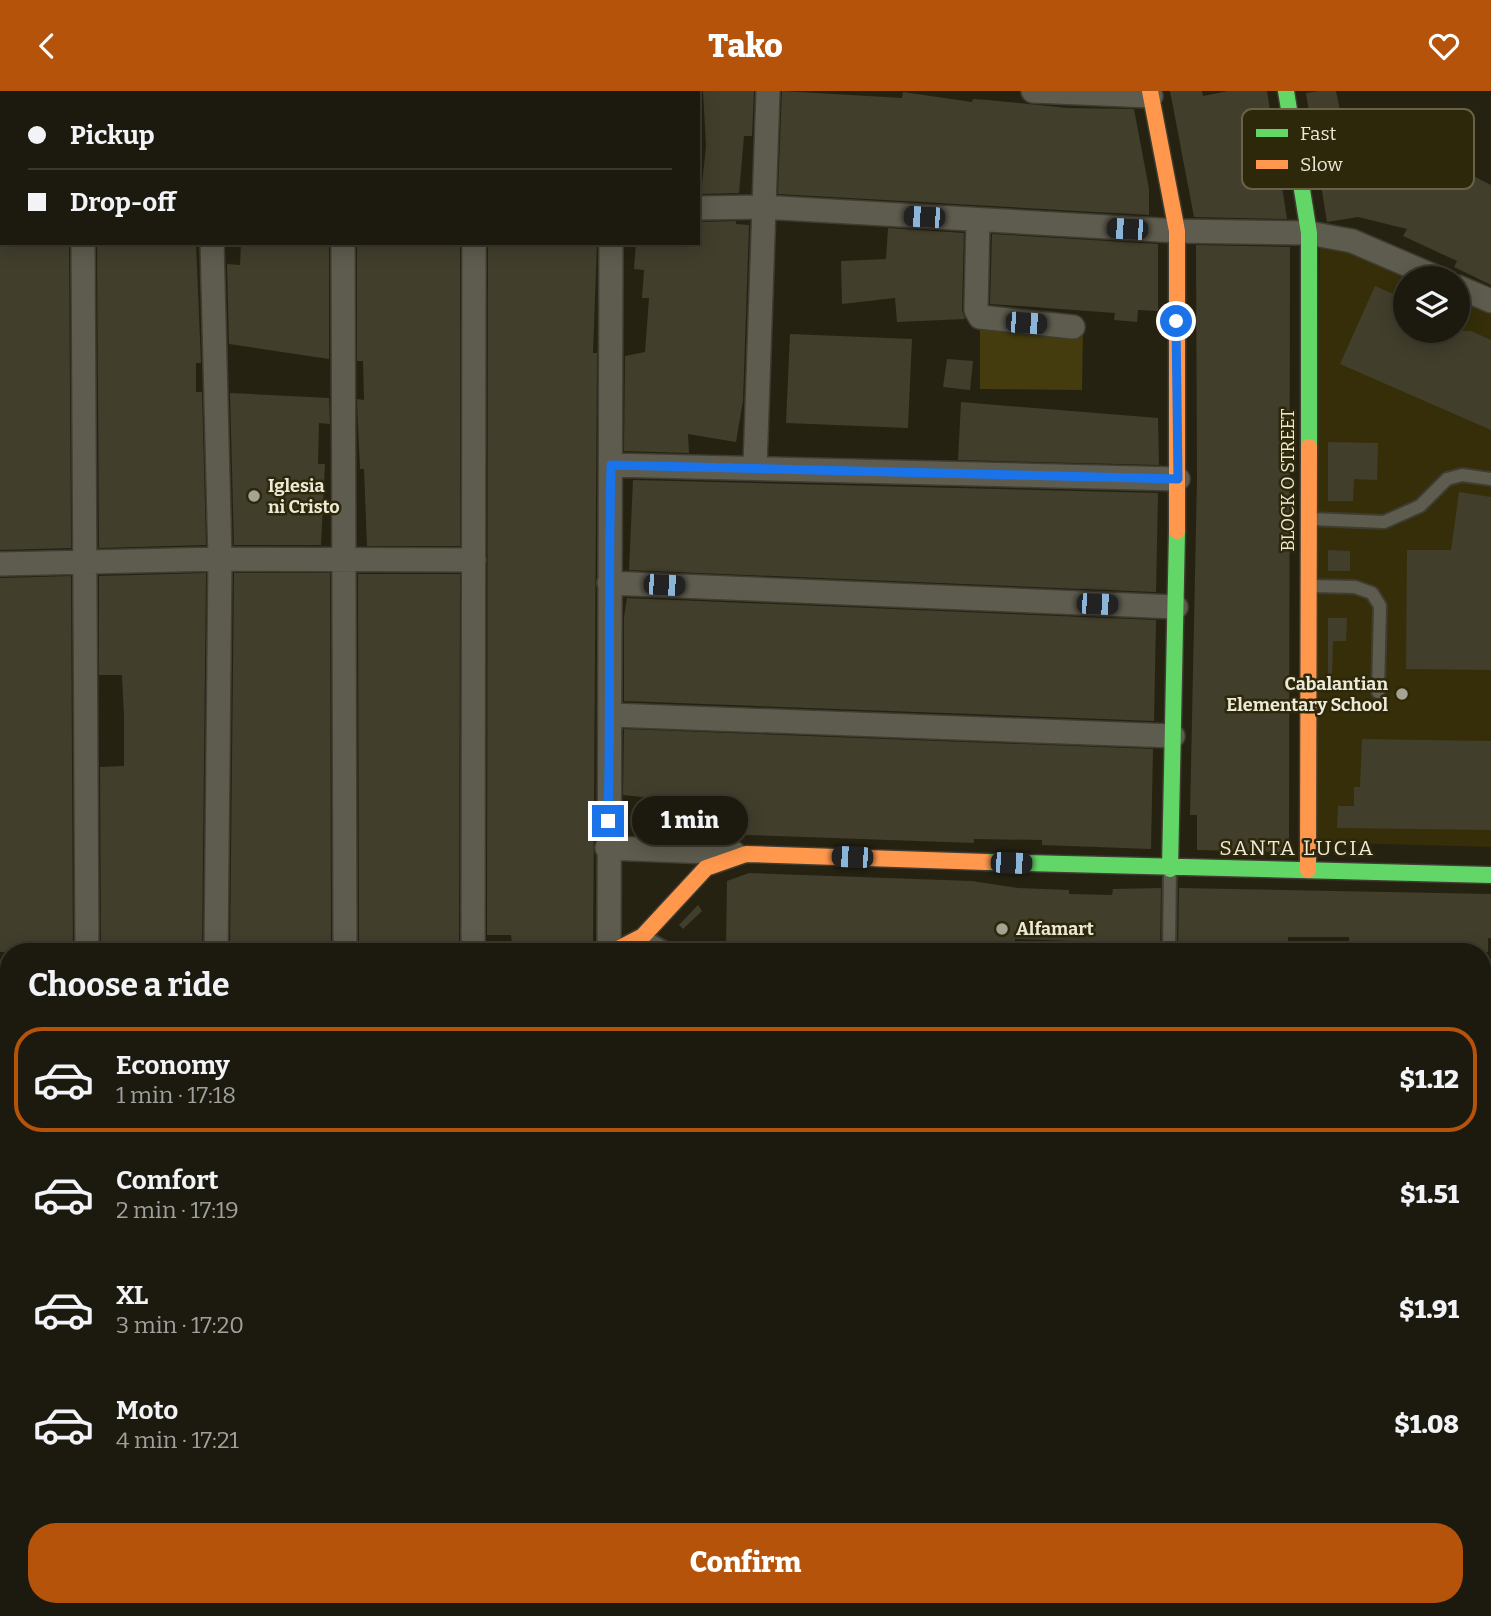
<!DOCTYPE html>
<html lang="en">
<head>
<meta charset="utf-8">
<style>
  body { margin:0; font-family:Bitter,serif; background:#252317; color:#f1f3f6; height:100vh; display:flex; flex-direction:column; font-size:26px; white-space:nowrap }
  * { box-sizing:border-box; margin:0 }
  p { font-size:23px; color:#a0a19e }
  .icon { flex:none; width:38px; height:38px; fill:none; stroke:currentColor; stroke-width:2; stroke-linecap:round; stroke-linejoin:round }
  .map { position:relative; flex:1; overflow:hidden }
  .panel { position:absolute; left:0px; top:852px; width:1491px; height:674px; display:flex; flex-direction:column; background:#1c1a0e; border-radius:28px 28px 0 0; box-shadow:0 4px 18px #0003,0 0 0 2px #3a382e }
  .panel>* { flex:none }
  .guide { position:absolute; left:0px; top:0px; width:700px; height:154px; box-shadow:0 4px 18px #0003,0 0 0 2px #3a382e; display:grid; align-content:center; height:154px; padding:0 28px; background:#1c1a0e }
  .controls { position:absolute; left:1393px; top:175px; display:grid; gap:14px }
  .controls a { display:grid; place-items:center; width:77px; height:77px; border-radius:50%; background:#1c1a0e; box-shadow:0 4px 18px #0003,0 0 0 2px #3a382e; font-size:35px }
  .end { position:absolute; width:32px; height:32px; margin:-16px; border:9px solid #1a73e8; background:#fff; box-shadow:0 0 0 4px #fff }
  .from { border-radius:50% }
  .bubble { position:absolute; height:49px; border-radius:24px; background:#1c1a0e; box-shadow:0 4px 18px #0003,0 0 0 2px #3a382e; font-size:23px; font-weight:800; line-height:49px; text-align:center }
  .car { position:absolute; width:21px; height:42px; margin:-21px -10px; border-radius:9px; box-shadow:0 0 5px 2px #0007; background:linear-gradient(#222 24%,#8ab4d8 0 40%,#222 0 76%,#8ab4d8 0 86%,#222 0) }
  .guide b { display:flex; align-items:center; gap:24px; height:66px; font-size:26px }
  .guide b+b { border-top:2px solid #3a382e }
  .guide i { width:18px; height:18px; background:#f1f3f6 }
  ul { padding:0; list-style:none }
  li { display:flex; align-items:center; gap:21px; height:105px; margin:0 14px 10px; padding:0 14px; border:4px solid transparent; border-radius:28px }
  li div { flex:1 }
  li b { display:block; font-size:26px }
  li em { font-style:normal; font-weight:800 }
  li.on { border-color:#b45309 }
  li>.icon { width:63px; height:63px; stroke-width:1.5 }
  h2 { padding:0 28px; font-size:32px; line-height:84px }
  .action { display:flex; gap:14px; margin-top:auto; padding:14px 28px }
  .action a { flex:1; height:80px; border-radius:28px; background:#b45309; color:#fff; font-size:28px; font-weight:800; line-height:80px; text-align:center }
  header { display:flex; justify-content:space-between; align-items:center; height:91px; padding:0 28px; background:#b45309; color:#fff; font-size:32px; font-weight:800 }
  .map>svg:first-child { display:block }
  .built { fill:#352e09 }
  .green { fill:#443c0e }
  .building { fill:#423e2c }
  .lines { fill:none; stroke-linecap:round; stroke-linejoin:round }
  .lane-casing { stroke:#3f3c31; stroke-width:16 }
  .street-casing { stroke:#3f3c31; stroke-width:26 }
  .fast-casing { stroke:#3f3c31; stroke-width:19 }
  .slow-casing { stroke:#3f3c31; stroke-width:19 }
  .path { stroke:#5d5b4f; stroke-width:4.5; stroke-dasharray:5 5; stroke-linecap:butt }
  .lane { stroke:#5e5c4e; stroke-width:12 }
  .street { stroke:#5e5c4e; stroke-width:23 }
  .fast { stroke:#63d668; stroke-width:16 }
  .slow { stroke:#ff974d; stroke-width:16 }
  .route { stroke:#1a73e8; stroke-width:9 }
  .poi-dot { fill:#a7a393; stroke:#2e280a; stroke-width:2.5 }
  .labels { text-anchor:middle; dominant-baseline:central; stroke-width:5; stroke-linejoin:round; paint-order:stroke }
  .street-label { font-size:18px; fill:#ece9d8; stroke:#2e280a }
  .poi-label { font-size:18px; font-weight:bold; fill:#ece9d8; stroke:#2e280a; text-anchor:start }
  .quarter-label { font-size:21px; letter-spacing:2px; fill:#ece9d8; stroke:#2e280a }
  .key { fill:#2e280a; stroke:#676248; stroke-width:2 }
  .key-label { font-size:19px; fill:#ece9d8 }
</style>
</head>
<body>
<header><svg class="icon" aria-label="back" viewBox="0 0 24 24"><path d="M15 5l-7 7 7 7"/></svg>Tako<svg class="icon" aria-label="heart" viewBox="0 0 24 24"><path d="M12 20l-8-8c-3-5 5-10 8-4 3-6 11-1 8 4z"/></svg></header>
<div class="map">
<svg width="1491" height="1525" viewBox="0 0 1491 1525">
  <rect width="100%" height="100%" fill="#262212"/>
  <!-- built -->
  <path class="built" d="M1320,149L1409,187H1405V240H1458V208L1491,222V756L1311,751Z"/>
  <!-- green -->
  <path class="green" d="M980,238L1083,239L1082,299L980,298Z"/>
  <!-- building -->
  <path class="building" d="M703,0H754L752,45H744L739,102L701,103L706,55Z
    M782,0L902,7L903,1L972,11L973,8L988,9L1068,17L1134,18L1149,98V124L778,103Z
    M1170,0H1202L1203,5L1228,0H1267L1287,128L1194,126Z
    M1319,0H1336L1345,44L1356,42L1362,72L1367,71L1372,87L1421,99L1428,85L1440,91L1449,73L1491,94V194L1454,176L1457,170L1403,145L1407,138L1358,126L1327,131L1306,2Z
    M736,130V133L749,134L743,310L736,351L688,343L689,362L624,360L625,265L645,261L649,207H642L644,179L634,178L636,152H698L699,131Z
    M888,137L964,142L962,219L965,228L897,231L895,207L842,213L841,170L886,168Z
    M992,143L1158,153V220L1138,219L1137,231L1114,229L1115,222L990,213Z
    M0,152H69L71,457L0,459Z
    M97,152H196L201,272H196V301H202L206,454L99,457Z
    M241,152H329V268L229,253L227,173L240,174Z
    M357,152H460V455H367L364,378H360L358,334L357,308L364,309L363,270H357Z
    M488,152H597L593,262H597L593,861H545L544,850L512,852L511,844H487Z
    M1196,154L1290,156L1289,761L1197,759V724H1190L1197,388Z
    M1375,195L1405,208V240H1471L1491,249V339L1340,273Z
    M790,243L912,248L908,337L786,332Z
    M947,268L973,270L970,299L943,296Z
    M230,302L329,307L330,333L319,332L318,373H325L321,454H234Z
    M961,311L1158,327L1159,374L958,369Z
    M1328,351L1378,352L1377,389L1354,388L1353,410H1328Z
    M633,389L1158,402L1156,501L629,479Z
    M1459,401L1491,406V579L1406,578L1407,459H1451Z
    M1328,459L1350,460V480H1328Z
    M206,482L202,861H101L100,676L124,675V625L122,584H99V485Z
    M234,482H330L331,856L287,858V861H230Z
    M358,483H460L459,853H454V861H416V855H359Z
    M71,485L73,861H0V487Z
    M627,507L1156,529L1154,630L624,610V526Z
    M1328,527H1347L1346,550H1333L1332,584H1328Z
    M624,638L1153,658L1151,758L1042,754V749L974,748V752L747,744L731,748L657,741L661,708L623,704Z
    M1362,648L1491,650V739L1337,737L1338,715H1354V696H1360Z
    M749,782L972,790L1018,797L1069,799V803L1112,804L1113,798L1161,797L1160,861H1071L1072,850L1015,848V853L988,852L987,861H758V856H726L727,790Z
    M1179,797L1491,803V847H1488V861H1349V846H1288V861H1178Z
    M698,814L702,820L683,838L679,834Z"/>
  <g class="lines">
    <!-- lane casing -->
    <g class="lane-casing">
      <path id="lane" d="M1311,428L1384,431L1420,415L1447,388L1462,384L1491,388
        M1311,495L1355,496L1372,502L1380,515L1378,601
        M643,845L672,861
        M1169,861L1170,778
        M1482,1020L1491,1003"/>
    </g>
    <!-- street casing -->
    <g class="street-casing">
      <path id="street" d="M1033,0L1151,5
        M0,67H2
        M698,117L761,116L1177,140L1309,142L1352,150L1438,187
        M978,129L976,219L980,226L1073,236
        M83,152L87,861
        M212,152L220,468L216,861
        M343,152L345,861
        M1458,196L1491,210
        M611,374L1178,388
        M755,376L768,0
        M0,473L220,468L474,469
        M609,492L1176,516
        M612,624L1173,645
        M607,757L734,762
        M473,861L474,152
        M609,861L611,152
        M0,1434L9,1433
        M140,1525V1517
        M349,1525L359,1517"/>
    </g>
    <!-- fast casing -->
    <g class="fast-casing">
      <path id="fast" d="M1286,0L1309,142V356
        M986,771L1491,784
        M1170,778L1177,440
        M0,885H9"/>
    </g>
    <!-- slow casing -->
    <g class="slow-casing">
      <path id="slow" d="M1150,0L1177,140V440
        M1308,779L1309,356
        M612,861L643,845L706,777L746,763L986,771"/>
    </g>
    <!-- path -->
    <path class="path" d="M1482,1098L1491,1093
      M1482,1131L1491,1140
      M1482,1477L1491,1479
      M1309,1525L1312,1517"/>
    <!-- lane -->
    <use href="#lane" class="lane"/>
    <!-- street -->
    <use href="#street" class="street"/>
    <!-- fast -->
    <use href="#fast" class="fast"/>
    <!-- slow -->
    <use href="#slow" class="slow"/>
  </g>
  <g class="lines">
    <!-- route -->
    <path class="route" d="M608,730C611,611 608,493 611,374L1178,388L1176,230"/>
  </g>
  <!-- markers -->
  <g class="poi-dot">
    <circle cx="254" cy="405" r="7"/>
    <circle cx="1402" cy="603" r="7"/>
    <circle cx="1002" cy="838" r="7"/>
  </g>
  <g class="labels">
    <!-- street labels -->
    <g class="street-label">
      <text transform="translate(1288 389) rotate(-90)">BLOCK O STREET</text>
    </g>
    <!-- poi labels -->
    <g class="poi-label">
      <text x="268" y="395">Iglesia<tspan x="268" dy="21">ni Cristo</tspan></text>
      <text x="1388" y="593" text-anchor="end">Cabalantian<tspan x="1388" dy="21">Elementary School</tspan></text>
      <text x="1016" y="838">Alfamart</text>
    </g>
    <!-- quarter labels -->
    <g class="quarter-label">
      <text x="1297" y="757">SANTA LUCIA</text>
    </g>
  </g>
  <!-- legend -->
  <rect x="1242" y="18" width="232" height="80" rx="10" class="key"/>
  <rect x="1256" y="38" width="32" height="8" fill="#63d668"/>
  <rect x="1256" y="69" width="32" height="9" fill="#ff974d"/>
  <g class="key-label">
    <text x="1300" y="49">Fast</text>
    <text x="1300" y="80">Slow</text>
  </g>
</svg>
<div class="controls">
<a><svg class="icon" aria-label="layers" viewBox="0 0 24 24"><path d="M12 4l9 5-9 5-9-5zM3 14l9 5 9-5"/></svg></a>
</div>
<i class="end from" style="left:1176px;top:230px"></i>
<i class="end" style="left:608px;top:730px"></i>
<div class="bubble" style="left:632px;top:705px;width:116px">1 min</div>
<i class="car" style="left:924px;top:126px;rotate:273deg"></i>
<i class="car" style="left:1127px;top:138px;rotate:273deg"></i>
<i class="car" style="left:1026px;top:232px;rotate:94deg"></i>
<i class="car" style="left:664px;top:494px;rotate:93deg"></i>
<i class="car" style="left:1097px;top:513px;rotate:92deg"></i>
<i class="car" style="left:852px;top:766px;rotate:272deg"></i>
<i class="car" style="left:1011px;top:772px;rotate:92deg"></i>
<div class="guide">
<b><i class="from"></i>Pickup</b>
<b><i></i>Drop-off</b>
</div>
<section class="panel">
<h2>Choose a ride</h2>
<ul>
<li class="on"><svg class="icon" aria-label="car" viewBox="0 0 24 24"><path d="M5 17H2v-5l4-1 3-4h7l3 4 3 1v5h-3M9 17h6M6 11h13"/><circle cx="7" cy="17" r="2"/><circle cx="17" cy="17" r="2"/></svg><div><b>Economy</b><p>1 min · 17:18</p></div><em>$1.12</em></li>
<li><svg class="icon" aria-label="car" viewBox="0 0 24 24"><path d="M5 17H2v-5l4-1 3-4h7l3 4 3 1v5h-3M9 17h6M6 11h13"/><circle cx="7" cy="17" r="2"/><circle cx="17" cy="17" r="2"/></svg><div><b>Comfort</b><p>2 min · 17:19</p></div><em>$1.51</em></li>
<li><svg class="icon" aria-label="car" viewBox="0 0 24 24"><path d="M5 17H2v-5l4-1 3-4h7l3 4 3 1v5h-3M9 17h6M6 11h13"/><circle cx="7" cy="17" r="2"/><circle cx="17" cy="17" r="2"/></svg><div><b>XL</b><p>3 min · 17:20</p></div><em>$1.91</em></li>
<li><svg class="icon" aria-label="car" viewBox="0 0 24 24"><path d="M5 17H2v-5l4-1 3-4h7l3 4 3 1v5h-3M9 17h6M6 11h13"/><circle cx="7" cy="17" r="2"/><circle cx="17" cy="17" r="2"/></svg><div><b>Moto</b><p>4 min · 17:21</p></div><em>$1.08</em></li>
</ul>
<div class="action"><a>Confirm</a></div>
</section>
</div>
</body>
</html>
